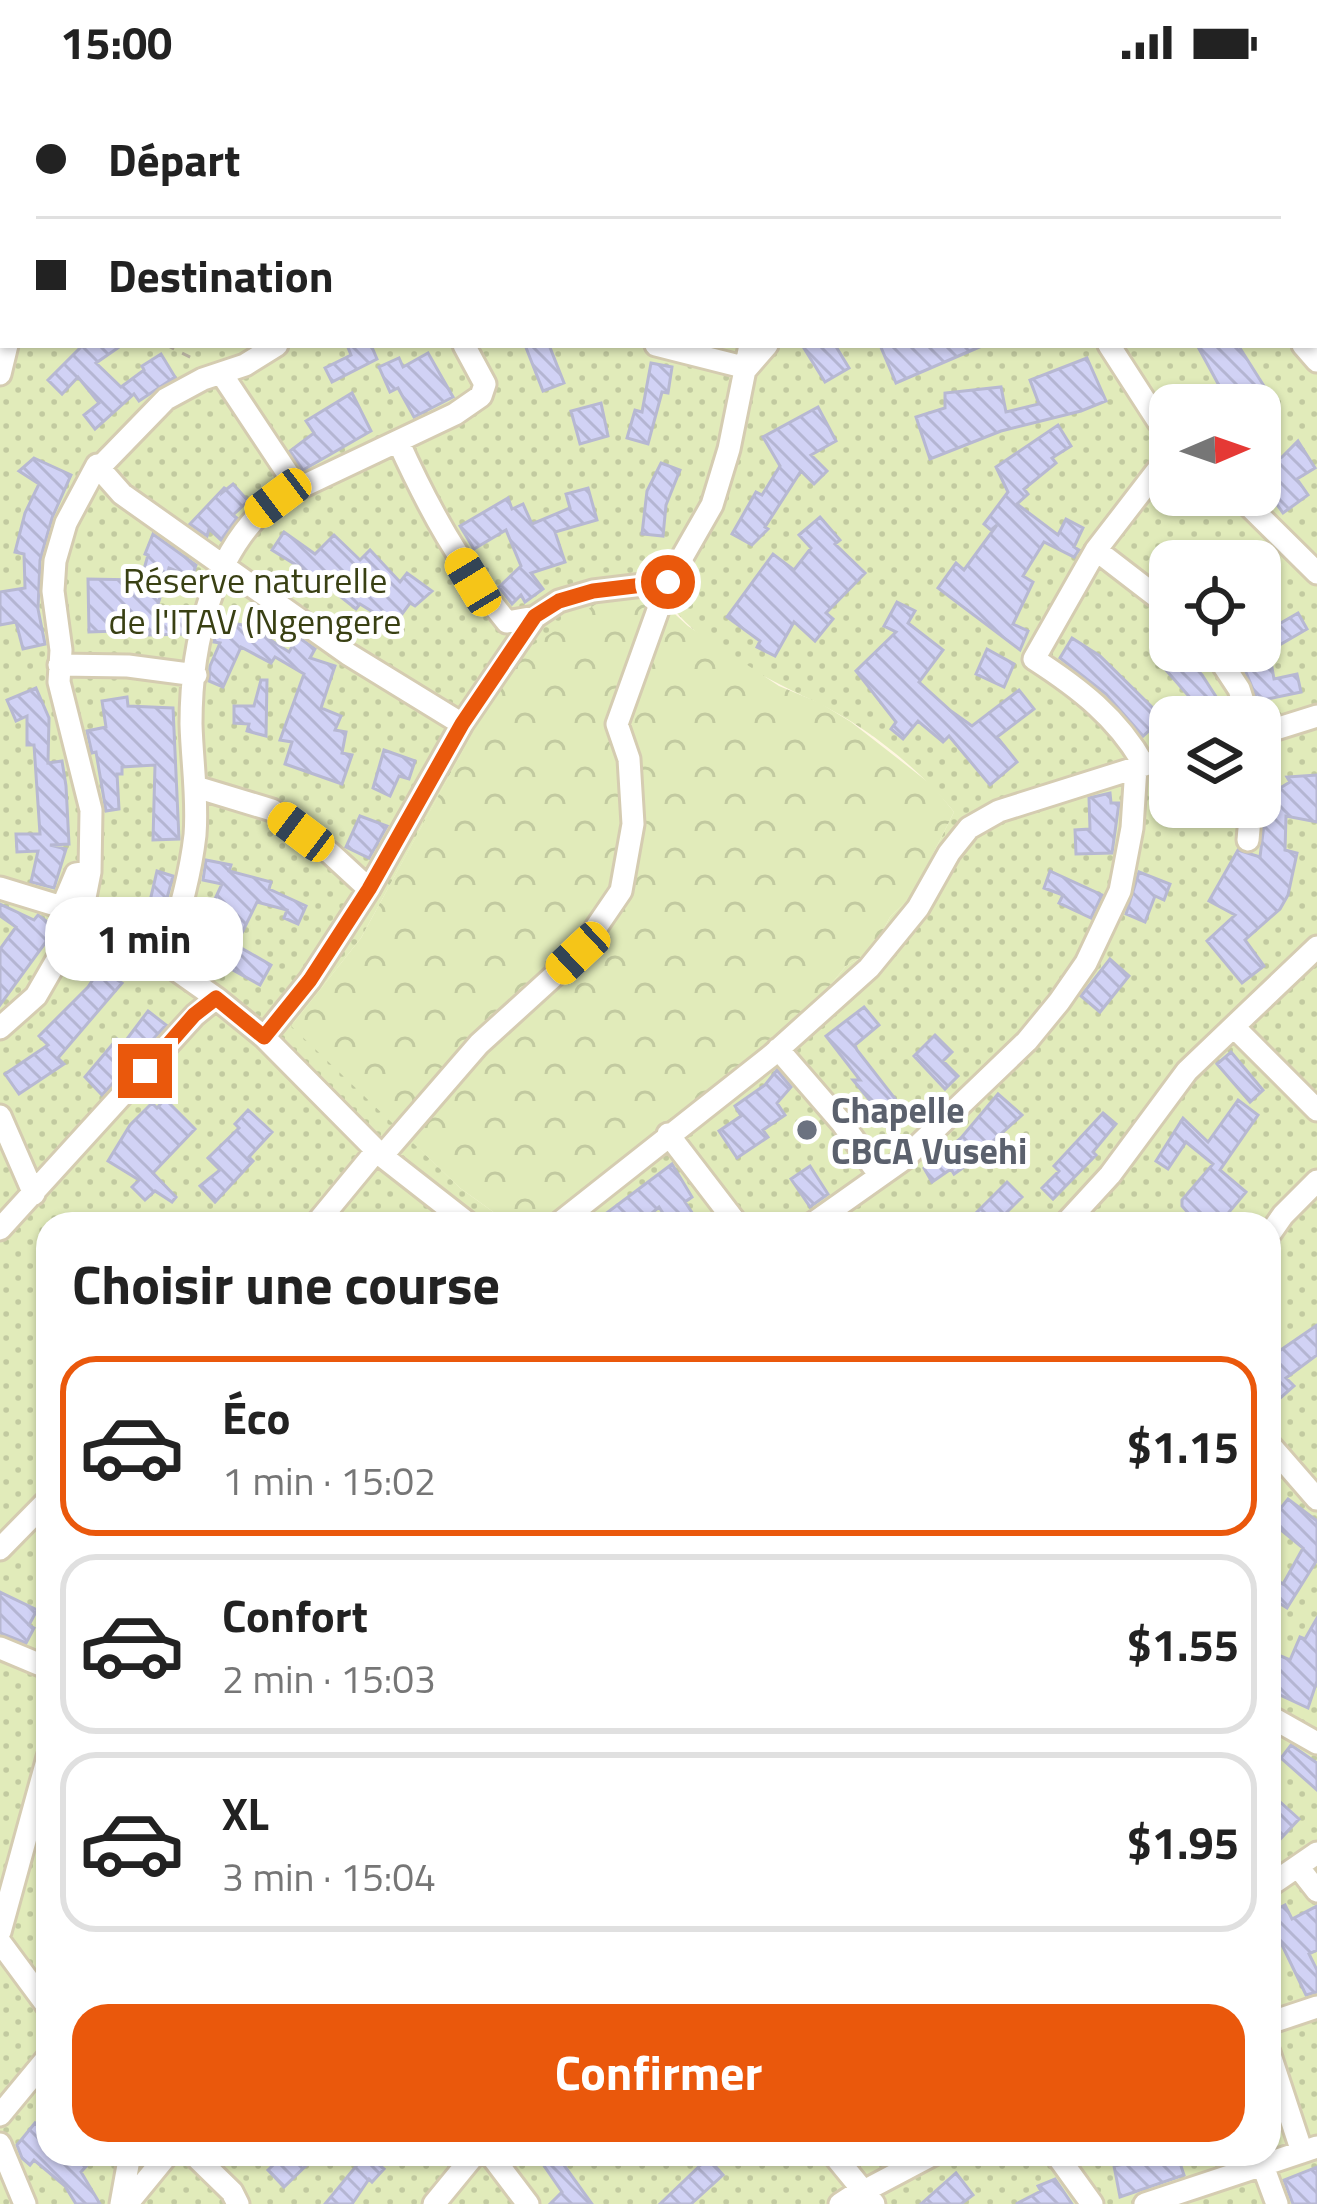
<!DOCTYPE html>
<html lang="fr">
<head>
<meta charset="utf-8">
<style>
  body { margin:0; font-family:"Titillium Web",sans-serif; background:#f2f2f2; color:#222; height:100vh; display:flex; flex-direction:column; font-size:45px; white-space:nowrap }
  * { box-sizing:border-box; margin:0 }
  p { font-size:39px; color:#767676 }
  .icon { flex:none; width:66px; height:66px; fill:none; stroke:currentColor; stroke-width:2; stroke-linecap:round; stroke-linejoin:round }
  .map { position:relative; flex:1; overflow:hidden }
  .details { position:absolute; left:36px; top:1128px; width:1245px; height:954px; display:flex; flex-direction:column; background:#fff; border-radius:36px; box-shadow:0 3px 9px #0004 }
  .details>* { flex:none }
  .guide { position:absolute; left:0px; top:0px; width:1317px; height:264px; box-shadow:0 3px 9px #0004; display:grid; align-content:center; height:264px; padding:0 36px; background:#fff }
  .needle { width:78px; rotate:88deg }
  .buttons { position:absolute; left:1149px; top:300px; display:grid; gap:24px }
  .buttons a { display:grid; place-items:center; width:132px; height:132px; border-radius:24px; background:#fff; box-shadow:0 3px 9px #0004; font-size:60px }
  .end { position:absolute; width:54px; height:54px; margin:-27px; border:15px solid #ea580c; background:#fff; box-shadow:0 0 0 6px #fff }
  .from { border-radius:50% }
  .bubble { position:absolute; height:84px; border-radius:36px; background:#fff; box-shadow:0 3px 9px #0004; font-size:39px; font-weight:700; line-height:84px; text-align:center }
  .car { position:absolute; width:36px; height:72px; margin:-36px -18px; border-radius:15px; box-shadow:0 0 9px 3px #0007; background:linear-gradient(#f5c518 24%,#345 0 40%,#f5c518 0 76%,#345 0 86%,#f5c518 0) }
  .guide b { display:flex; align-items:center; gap:42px; height:114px; font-size:45px }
  .guide b+b { border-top:3px solid #e0e0e0 }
  .guide i { width:30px; height:30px; background:#222 }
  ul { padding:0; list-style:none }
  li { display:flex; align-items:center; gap:36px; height:180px; margin:0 24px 18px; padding:0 12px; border:6px solid #e0e0e0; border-radius:36px }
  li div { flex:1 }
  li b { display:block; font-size:45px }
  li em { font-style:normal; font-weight:700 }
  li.current { border-color:#ea580c }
  li>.icon { width:108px; height:108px; stroke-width:1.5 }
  h2 { padding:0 36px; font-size:54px; line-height:144px }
  .primary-button { display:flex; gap:24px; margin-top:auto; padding:24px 36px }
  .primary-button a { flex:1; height:138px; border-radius:36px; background:#ea580c; color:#fff; font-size:48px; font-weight:700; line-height:138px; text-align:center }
  .status { display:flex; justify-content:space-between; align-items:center; height:84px; padding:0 60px; background:#fff; direction:ltr }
  .status svg { height:33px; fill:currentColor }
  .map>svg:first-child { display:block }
  .grass { fill:url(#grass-dots); fill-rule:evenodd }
  .forest { fill:url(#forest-crowns) }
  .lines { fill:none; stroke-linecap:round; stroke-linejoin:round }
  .stream { stroke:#59a7b7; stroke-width:6 }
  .building { fill:url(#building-back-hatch); stroke:#b7b8d2; stroke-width:3 }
  .minor-casing { stroke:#d5ccb1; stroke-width:27 }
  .path { stroke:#bbb5a4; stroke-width:3; stroke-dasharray:9 9; stroke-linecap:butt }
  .minor { stroke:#fff; stroke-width:21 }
  .route { stroke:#ea580c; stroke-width:15 }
  .worship-dot { fill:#6b7280; stroke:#fff; stroke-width:4.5 }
  .labels { text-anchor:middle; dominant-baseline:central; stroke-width:10; stroke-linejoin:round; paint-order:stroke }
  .park-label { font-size:36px; fill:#394013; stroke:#fff }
  .worship-label { font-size:36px; font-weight:bold; fill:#5b616d; stroke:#fff; text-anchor:start }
</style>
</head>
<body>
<div class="status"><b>15:00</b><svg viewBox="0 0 49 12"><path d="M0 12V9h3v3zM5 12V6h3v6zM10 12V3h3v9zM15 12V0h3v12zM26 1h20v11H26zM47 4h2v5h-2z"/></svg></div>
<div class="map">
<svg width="1317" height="2120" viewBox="0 0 1317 2120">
  <defs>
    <pattern id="grass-dots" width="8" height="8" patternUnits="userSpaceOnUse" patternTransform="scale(3)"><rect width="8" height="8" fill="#e1ebba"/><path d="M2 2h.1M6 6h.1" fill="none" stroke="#c2caa0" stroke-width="1.8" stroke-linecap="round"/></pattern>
    <pattern id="forest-crowns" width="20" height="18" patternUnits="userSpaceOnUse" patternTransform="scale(3)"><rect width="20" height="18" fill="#e1ebba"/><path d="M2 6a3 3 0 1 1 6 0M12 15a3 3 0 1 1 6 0" fill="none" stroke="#c2caa0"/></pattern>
    <pattern id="building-back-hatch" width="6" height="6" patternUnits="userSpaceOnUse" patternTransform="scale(3)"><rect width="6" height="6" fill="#d1d2f5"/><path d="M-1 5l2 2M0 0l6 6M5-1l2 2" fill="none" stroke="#b4b5d2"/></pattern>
  </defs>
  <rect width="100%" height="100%" fill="#fff7e2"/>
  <!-- grass -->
  <path class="grass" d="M0,0H1317V2120H0ZM3,3H1314V261H3ZM1170,321H1260V411H1170ZM1170,477H1260V567H1170ZM676,528C712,569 768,595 816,618C866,642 920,685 954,728L912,812L890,833L872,867L846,882L818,916L582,1107L547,1140H1269V2070H48V1140H510L460,1104L292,941L361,854L513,575ZM1170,633H1260V723H1170Z"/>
  <!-- forest -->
  <path class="forest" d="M645,509L654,511L688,542L779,602L820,619L851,638L933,702L954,728L912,812L890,833L872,867L846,882L818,916L755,975L582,1107L547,1140H510L460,1104L291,942L361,854L513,574L607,513Z"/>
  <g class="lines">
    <!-- stream -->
    <path class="stream" d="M189,3L191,0
      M0,172L3,171"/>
  </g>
  <!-- building -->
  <path class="building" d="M83,261H122L96,279L121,303L144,286L142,282L161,270L175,293L139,317L134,310L95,345L84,331L99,319L78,293L62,310L48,296Z
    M347,261H371L377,275L332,298L325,284L351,271Z
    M525,261H549L564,299L543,307Z
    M802,261H835L849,284L825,298Z
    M880,261H984L896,299Z
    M1197,261H1238L1276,321H1205L1222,307Z
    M428,269L453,313L414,333L398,304L390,308L379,283L399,274L403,283Z
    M1087,274L1106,317L1081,327L1001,347L930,375L916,333L945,324V309L1001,303L1006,328L1039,320L1030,296Z
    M651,279L672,283L668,309L662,308L648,360L627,354L635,326L642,328Z
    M352,309L371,347L303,386L290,367L314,349L306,337Z
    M601,319L608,352L580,360L571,327Z
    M818,323L836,357L811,371L827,387L814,400L801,387L765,443L768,445L752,461L732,450L756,408L762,411L780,382L763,353Z
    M1058,341L1071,362L1052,374L1056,379L1024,405L1028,410L1017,420L1058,451L1066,435L1083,444L1074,463L1079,466L1074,473L1044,458L1023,492L1033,498L1013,540L1028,547L1020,566L938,504L956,479L964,486L997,441L991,446L984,440L1008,408L996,383Z
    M1298,357L1315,384L1297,395L1308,411L1283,429L1260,396V384L1282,373Z
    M34,374L71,391L52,434L40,476L38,525L45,560L23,565L16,538L0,541V508L25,504L24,470L15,468L25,429L39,400L19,387Z
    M661,379L680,386L666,421L663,452L642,450L647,407Z
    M233,400L248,417L233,431L237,434L221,456L209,445L207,452L190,440L225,403L223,408Z
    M588,404L597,436L555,448L565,478L531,489L543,505L525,518L521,511L512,520L499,503L521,482L506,446L474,465L460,442L508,414L512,425L523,420L532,440L570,424L566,410Z
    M820,433L840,456L835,460L865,489L826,529L833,535L815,557L794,538L775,572L757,563L760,557L727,533L773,470L794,486L811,464L799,451Z
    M284,448L315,470L334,451L360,476L370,466L400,498L407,489L432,507L415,522L410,519L394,541L360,520L356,525L317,494L272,466Z
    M153,450L196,481L192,493L169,484L155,530L186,529L185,550L149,551V546L89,548L88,495L141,496L148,471L145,470Z
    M897,518L915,527L908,539L943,566L919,598L951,627L972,642L1019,606L1034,625L997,653L1017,678L990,701L949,652L943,658L918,637L903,655L891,645L896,638L856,587L896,548L884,542Z
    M1298,529L1307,545L1269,567L1274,595L1297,590L1301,608L1258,617L1237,567H1260V551Z
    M219,537L249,542L289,568L298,553L315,565L310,574L335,582L321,624L341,632L335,646L346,648L342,669L352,671L342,700L285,680L292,658L280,656L304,590L275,573L271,579L241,563L223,603L209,597L210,582L220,559L214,558Z
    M1072,554L1100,572L1163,634L1143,652L1106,610L1060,574Z
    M987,565L1014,580L1004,603L976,590Z
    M1178,574L1183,579L1187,575L1202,591L1222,622L1207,633L1166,586Z
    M261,596H267L266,652L247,647L249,640L234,639V622H254Z
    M36,604L49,634L48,679L62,677L66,702L69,760L50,761L66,765L54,804L31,798L38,767L17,768L16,750H40L34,661H27V632L16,637L7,616Z
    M127,613L128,622L173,624L179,755L153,756L155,681L122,683V690H117L119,725L106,727L96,668L92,669L87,647L106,643L102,617Z
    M384,666L415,677L409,695L399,692L390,712L373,704Z
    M1317,691V738L1286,732L1285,766L1297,769L1288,811L1280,825L1245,856L1264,882L1242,899L1207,857L1235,831L1209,817L1238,766L1260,773L1266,724L1260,694L1272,693L1280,704L1290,698L1287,693Z
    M1110,709L1111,719H1119L1112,769L1076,770L1075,746L1090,745L1089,714Z
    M360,732L387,742L369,774L346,763Z
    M206,776L231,781L229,787L271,798L269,805L306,822L298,840L284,834L287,826L257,818L236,861L271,881L260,901L211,874L227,842L207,832L222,800L203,796Z
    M157,787L173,792L160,840L138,833L143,815L150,817Z
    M1050,787L1102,811L1091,834L1059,819L1063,811L1044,804Z
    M1139,788L1170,800L1164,816L1155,812L1145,838L1126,830Z
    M0,820L34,836L38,831L56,844L0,921V865L16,843L0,832Z
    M1110,875L1129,892L1100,928L1081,912Z
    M100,885L122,899L58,974L64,980L19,1010L5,990L48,961L39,952L88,903Z
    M864,923L879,941L855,961L857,966L896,1016L880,1029L853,996H860L826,952Z
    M148,927L166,941L102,1011L85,993L117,955L124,959Z
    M935,951L952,968L943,977L958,992L945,1005L914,972Z
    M1231,968L1263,1006L1250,1018L1217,980Z
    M777,986L791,1003L777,1019L785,1031L763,1046L768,1053L737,1074L719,1047L741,1032L735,1022L765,1001Z
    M998,1010L1022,1031L964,1083L954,1090L951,1085L932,1098L924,1084L961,1054Z
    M165,1015L195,1045L153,1089L176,1113L172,1118L155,1107L145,1116L132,1103L139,1096L108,1077L130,1041L152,1019L157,1024Z
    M1238,1016L1258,1031L1220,1086L1246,1108L1219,1140H1198L1182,1122V1116L1213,1080L1186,1058L1168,1085L1156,1077L1183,1034L1208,1058Z
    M248,1026L272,1048L249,1073L253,1077L215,1118L200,1102L220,1086L208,1074L239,1044L235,1040Z
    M1103,1029L1116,1040L1093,1068L1096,1071L1053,1115L1042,1104L1059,1087L1054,1082Z
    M672,1080L692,1113L685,1118L695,1133L684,1140H670L659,1123L639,1140H592Z
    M810,1082L828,1110L810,1123L791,1095Z
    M1007,1098L1022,1113L995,1140H965Z
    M1317,1241V1271L1286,1294L1294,1302L1269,1324V1274Z
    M1288,1415L1317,1437V1476L1287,1524L1269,1513V1508L1277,1496L1283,1500L1303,1464L1270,1437Z
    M0,1508L37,1526L29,1541L34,1544L26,1559L0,1549Z
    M1317,1534V1597L1308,1624L1269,1606V1567L1290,1576L1300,1553L1305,1555Z
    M1291,1661L1317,1679V1706L1281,1674Z
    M1278,1716L1299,1735L1269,1767V1725Z
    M1285,1821L1292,1835L1317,1822V1866L1309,1870L1317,1886V1908L1306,1911L1269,1834V1829Z
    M35,2039L48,2050V2070H81L90,2078L81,2088L100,2120H76L65,2102L34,2076L30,2081L22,2074L17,2061Z
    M285,2070H318L284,2103L268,2086Z
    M366,2070L384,2085L372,2098L369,2095L352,2120H325Z
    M536,2070H556L592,2120H550L562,2108Z
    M1154,2070H1177L1184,2091L1120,2113L1114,2082L1155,2074Z
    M708,2074L723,2091L691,2120H660Z
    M1317,2083V2120H1293L1284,2096Z
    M956,2089L973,2111L961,2120H921Z
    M1055,2095L1072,2120H1016L1041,2107L1038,2102Z"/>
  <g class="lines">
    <!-- minor casing -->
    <g class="minor-casing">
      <path id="minor" d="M575,0L576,3
        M995,0L997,3
        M439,3L440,0
        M522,3L524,0
        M775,3L776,0
        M1162,3L1163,0
        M1314,115L1317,114
        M656,261L747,284L767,261
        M1109,261L1158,337L1170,347
        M1303,261L1317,277
        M221,289L298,405
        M0,290L7,261
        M398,357C428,423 460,482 507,538L535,533
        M99,384L122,410L348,570L462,640
        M1238,411L1317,489
        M1096,466L1170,523
        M1214,567L1239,605L1248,633
        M59,581L128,582L196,591
        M1260,650L1317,632
        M1144,681C1118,634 1079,604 1034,575L1096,466L1170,370
        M196,703L272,726L330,769L369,805
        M1248,756L1251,723
        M0,804L62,823L76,790L90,788
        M81,834L165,878
        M216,914L264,953L382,1072L469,1140
        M1234,943L1317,1026
        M0,944L36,912L81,834L90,788L91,726L59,598L61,566L53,507L55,477L66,439L97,381L99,384L166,315L203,295L245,281L277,261
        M264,953L310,896L369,805L462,640L535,533L559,517L593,507L668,498
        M778,965L842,1039L880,1092
        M0,1032L34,1110
        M668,1050L737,1140
        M382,1072L479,960L578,870L621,807L633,740L629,675L617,640L668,498L712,421L729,365L750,261
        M316,1140L377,1066
        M558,1140L772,971L869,884L918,824L949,769L969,744L999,727L1170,673
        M812,1140L904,1075L1027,957L1059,918L1086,879L1120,807L1132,744L1136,683
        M1065,1140L1110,1091L1187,987L1317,863
        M0,1145L195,931L216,914L165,878C177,836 190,795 195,751C198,714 192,677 191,640C191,561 212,463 278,414L455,330L481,312L485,300L464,261
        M1269,1151L1283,1131L1317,1097
        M1269,1360L1317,1415
        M0,1465L48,1416
        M0,1564L48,1584
        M1269,1632L1317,1659
        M1299,1784L1317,1807
        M1269,1802L1317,1769
        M0,1848L48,1673
        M0,1858L48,1923
        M1269,1939L1317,1923
        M1269,1968L1302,2068
        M0,2031L48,1973
        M0,2060L25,2120
        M193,2070L232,2108L238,2120
        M490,2070L528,2120
        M833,2070L874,2120
        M1056,2070L1092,2120
        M1263,2082L1277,2120
        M864,2107L934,2070
        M121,2120L130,2070
        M127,2120L168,2070
        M434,2120L475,2070
        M840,2120L863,2105
        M1145,2120L1317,2063"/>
    </g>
    <!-- path -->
    <path class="path" d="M35,3L36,0
      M166,261L196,276"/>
    <!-- minor -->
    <use href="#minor" class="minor"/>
  </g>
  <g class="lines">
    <!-- route -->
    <path class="route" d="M145,987L194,931L216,914L264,953L310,896L369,805L462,640L535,532L559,517L593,507L668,498"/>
  </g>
  <!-- markers -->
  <circle class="worship-dot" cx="807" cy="1046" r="12"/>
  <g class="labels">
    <!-- park labels -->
    <g class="park-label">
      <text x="255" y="495">Réserve naturelle<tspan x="255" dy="41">de l'ITAV (Ngengere</tspan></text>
    </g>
    <!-- worship labels -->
    <g class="worship-label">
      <text x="831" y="1025">Chapelle<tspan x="831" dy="41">CBCA Vusehi</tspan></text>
    </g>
  </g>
</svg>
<div class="buttons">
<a><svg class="needle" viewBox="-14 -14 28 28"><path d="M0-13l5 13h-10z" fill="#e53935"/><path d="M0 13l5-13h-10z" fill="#767676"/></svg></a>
<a><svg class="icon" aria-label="locate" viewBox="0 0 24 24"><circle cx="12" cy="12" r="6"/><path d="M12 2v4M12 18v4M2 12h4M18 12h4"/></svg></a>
<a><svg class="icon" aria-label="layers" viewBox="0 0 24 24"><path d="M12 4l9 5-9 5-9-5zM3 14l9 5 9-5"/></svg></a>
</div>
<i class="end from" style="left:668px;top:498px"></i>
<i class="end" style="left:145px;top:987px"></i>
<div class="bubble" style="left:45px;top:813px;width:198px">1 min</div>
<i class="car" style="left:278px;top:414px;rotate:233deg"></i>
<i class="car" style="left:473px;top:498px;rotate:329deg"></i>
<i class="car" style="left:301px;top:748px;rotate:307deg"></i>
<i class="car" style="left:578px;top:869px;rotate:227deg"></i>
<div class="guide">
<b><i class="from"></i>Départ</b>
<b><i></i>Destination</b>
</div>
<section class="details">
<h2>Choisir une course</h2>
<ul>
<li class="current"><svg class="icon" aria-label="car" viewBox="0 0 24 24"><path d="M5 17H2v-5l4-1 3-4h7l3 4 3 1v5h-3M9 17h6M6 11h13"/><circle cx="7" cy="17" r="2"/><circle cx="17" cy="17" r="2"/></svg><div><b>Éco</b><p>1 min · 15:02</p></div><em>$1.15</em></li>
<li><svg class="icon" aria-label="car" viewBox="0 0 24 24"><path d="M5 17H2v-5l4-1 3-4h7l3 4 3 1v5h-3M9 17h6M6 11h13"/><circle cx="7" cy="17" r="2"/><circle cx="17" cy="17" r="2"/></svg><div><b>Confort</b><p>2 min · 15:03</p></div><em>$1.55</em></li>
<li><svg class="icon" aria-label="car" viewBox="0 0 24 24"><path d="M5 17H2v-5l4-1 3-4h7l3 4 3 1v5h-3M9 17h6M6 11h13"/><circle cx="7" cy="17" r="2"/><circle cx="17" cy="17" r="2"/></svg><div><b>XL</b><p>3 min · 15:04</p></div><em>$1.95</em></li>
</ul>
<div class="primary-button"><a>Confirmer</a></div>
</section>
</div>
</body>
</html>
